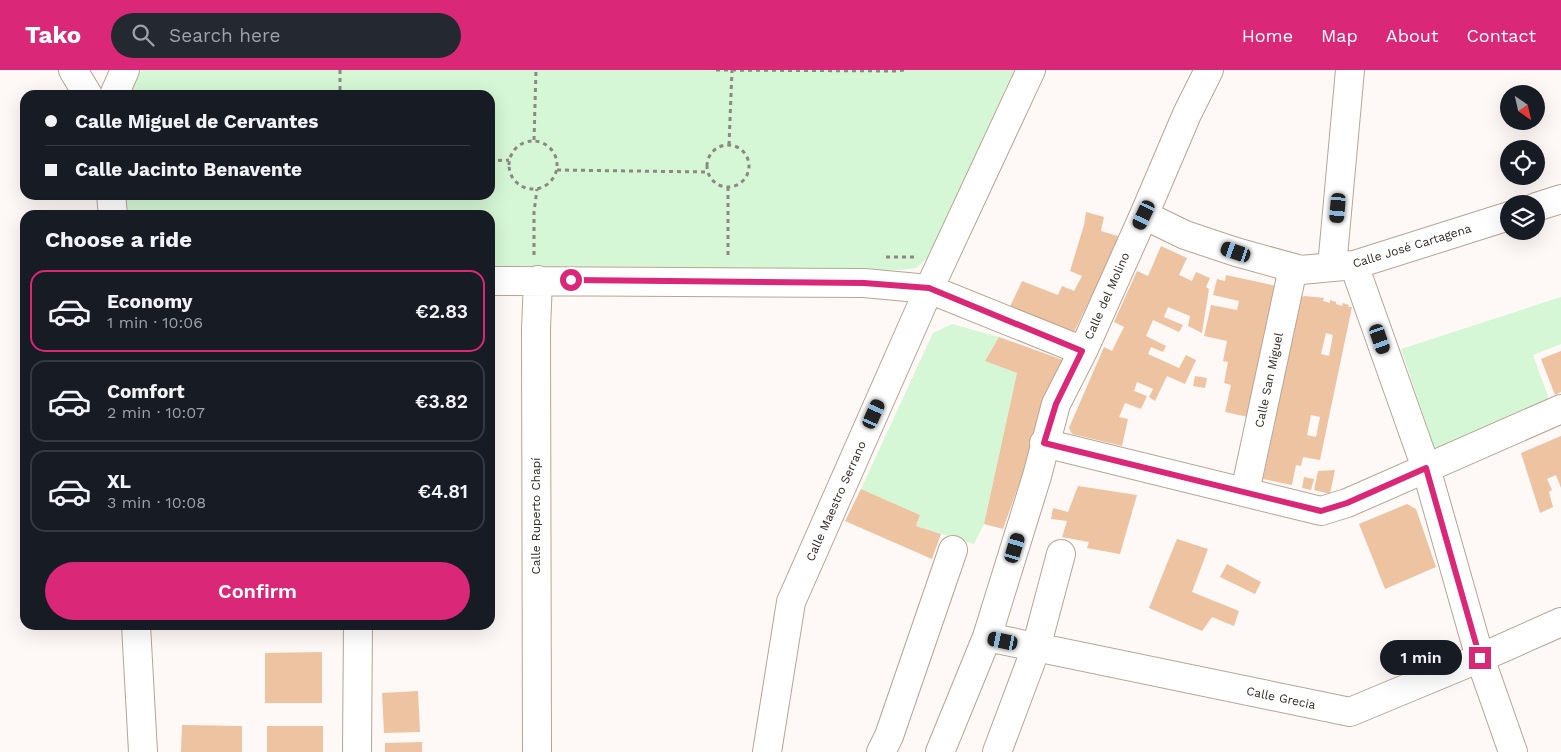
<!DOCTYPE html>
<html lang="en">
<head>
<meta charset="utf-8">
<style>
  body { margin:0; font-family:"Work Sans",sans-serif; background:#242831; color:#f1f3f6; height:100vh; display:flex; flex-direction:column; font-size:19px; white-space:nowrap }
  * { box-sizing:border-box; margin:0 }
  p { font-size:16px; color:#9ea1a6 }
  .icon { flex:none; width:28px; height:28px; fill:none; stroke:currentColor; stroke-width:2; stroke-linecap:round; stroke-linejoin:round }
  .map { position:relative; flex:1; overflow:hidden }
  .sheet { position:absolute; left:20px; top:140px; width:475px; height:420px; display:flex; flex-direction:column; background:#171b24; border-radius:15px; box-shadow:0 5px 20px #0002 }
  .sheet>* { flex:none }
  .banner { position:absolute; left:20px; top:20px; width:475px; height:110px; border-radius:15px; box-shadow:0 5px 20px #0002; display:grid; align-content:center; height:110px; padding:0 25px; background:#171b24 }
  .needle { width:32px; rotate:146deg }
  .buttons { position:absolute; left:1500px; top:15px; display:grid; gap:10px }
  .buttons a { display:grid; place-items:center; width:45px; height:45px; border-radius:50%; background:#171b24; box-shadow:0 5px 20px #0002; font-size:25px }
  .end { position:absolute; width:22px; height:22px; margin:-11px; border:6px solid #db2777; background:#fff; box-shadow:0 0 0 2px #fff }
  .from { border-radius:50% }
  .bubble { position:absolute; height:35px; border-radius:18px; background:#171b24; box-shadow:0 5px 20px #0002; font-size:16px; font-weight:600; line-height:35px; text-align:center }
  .car { position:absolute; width:15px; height:30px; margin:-15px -8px; border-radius:6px; box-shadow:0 0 4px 1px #0007; background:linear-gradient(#222 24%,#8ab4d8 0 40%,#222 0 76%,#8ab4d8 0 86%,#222 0) }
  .banner b { display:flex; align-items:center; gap:18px; height:48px; font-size:19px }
  .banner b+b { border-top:1px solid #363941 }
  .banner i { width:12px; height:12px; background:#f1f3f6 }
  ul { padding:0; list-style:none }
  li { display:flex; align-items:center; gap:15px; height:82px; margin:0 10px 8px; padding:0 15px; border:2px solid #363941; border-radius:15px }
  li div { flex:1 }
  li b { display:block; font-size:19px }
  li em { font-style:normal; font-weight:600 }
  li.active { border-color:#db2777 }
  li>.icon { width:45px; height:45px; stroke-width:1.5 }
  h2 { padding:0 25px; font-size:22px; line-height:60px }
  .button { display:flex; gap:10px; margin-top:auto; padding:10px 25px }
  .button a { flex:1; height:58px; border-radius:30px; background:#db2777; color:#fff; font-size:20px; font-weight:600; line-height:58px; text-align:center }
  header { display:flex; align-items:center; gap:30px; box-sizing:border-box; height:70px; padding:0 25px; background:#db2777; color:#fff }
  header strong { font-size:24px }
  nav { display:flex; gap:28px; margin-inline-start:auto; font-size:18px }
  .search { width:350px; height:45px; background:#242831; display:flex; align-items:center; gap:12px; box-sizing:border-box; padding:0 18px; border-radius:28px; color:#9ea1a6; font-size:19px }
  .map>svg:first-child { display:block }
  .green { fill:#d5f7d5 }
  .building { fill:#eec3a1; fill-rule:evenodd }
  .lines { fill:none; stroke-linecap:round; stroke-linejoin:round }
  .minor-casing { stroke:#b9a493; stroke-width:30 }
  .path { stroke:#8e8782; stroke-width:3; stroke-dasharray:4 4; stroke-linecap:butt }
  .minor { stroke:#fff; stroke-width:28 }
  .route { stroke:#db2777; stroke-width:6 }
  .labels { text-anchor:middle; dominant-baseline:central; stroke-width:4; stroke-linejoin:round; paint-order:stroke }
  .street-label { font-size:12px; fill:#322a23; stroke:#fff }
</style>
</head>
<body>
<header>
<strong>Tako</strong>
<div class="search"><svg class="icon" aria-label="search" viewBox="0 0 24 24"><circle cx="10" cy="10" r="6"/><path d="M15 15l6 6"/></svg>Search here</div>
<nav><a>Home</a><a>Map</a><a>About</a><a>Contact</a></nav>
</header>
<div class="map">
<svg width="1561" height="682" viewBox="0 0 1561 682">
  <rect width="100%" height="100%" fill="#fef9f6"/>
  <!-- green -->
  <path class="green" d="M142,0H1014L929,187L916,198L902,200L490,197V145H125V125H490V25H125Z
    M1561,227V274L1533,285L1549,329L1435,380L1401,279Z
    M952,254L999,267L985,291L1017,303L984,454L974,474L916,456L920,445L861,419L933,263Z"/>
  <!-- building -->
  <path class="building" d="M1086,142L1104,147L1101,161L1121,167L1074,262L1009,239L1022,211L1058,225L1062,216L1074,221L1082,206L1070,201L1084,155Z
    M1161,176L1187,188L1179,205L1192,211L1196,202L1210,208L1206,217L1209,219L1202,263L1188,256L1190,246L1168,237L1164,247L1183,255L1179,262L1153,250L1146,266L1166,276L1163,282L1151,277L1148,284L1179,298L1186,285L1196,290L1185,314L1167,306L1155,331L1149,327L1153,319L1137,312L1134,321L1147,326L1141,339L1125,333L1119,347L1128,349L1122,376L1072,364L1069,358L1104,277L1112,281L1124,257L1114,252L1137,201L1148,206Z
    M1226,205L1276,216L1248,347L1225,342L1231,315L1224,313L1228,292L1223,291L1227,271L1204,266L1211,235L1237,240L1239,231L1213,225L1217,209L1225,211Z
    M1305,226L1324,228L1323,231L1330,233V230L1336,232V234L1342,236L1343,233L1349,235L1348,237H1352L1320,390L1303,387L1301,396L1296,395L1292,415L1263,409L1296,252L1293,251L1295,245L1297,246L1298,241L1295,240L1297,234L1299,235L1301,227ZM1326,263L1333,265L1329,286L1321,284ZM1311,345L1320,347L1316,367L1307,365Z
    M999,267L1063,290L1003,459L984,454L1017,303L985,291Z
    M1561,281V322L1555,325L1541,289Z
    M1195,306L1207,308L1205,318L1193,316Z
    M1561,366V418L1556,405L1547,409L1552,420L1549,422L1553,437L1540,443L1521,383Z
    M1335,400L1330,424L1314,420L1318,401Z
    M1304,407L1314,409L1311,420L1302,418Z
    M1078,416L1137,425L1120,484L1087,478L1089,472L1062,467L1067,451L1051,449L1053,438L1068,442Z
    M861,419L920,445L916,456L941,464L932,489L845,451Z
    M1407,434L1416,439L1436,497L1385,519L1359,454Z
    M1177,469L1208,479L1192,522L1239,541L1234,556L1212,547L1202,561L1149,538Z
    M1227,494L1261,512L1255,524L1220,507Z
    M322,582V633H265V583Z
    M418,621L420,662L384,663L382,623Z
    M182,655L242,656V682H181Z
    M267,656H323V682H267Z
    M422,672V682H385V673Z"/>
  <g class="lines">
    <!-- minor casing -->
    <g class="minor-casing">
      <path id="minor" d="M73,0L88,25
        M114,25L125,0
        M111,125L113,145
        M1536,137L1561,129
        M1144,145L1185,165L1236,182L1301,200L1354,195L1509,146
        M1354,195L1426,398L1480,588L1513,682
        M1332,197L1350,0
        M490,211L864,213L929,219L1083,281
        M1044,373L1321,441L1347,433L1561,339
        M1245,422L1293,198
        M136,555L143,682
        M987,567L1350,642L1480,588L1561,552
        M357,682L358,555
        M537,682L536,260L538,210
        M767,682L791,532L929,219L1031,0
        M881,682L889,666L953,480
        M940,682L987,567L1037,406L1056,334L1083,281L1144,145L1187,44L1209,0
        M997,682L1036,578L1061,484"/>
    </g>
    <!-- path -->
    <path class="path" d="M340,0V25
      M716,0L896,1L904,0
      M534,70L536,0
      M509 95a24 24 0 1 1 48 0a24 24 0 1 1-48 0Z
      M729,75L732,0
      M707 96a21 21 0 1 1 42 0a21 21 0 1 1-42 0Z
      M490,91L509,90
      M557,100L707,102
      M728,117V187
      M534,185V142L537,119
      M886,187H917"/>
    <!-- minor -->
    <use href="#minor" class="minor"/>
  </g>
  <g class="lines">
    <!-- route -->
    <path class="route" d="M571,210L864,213L929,218L1082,281L1056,334L1044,373L1321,441L1347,433L1426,398L1480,588"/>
  </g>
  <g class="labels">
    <!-- street labels -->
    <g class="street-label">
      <text transform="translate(1412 176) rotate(-17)">Calle José Cartagena</text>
      <text transform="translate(1107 226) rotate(-66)">Calle del Molino</text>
      <text transform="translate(1269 310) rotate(-78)">Calle San Miguel</text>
      <text transform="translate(836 431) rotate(-66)">Calle Maestro Serrano</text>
      <text transform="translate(536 446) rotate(-90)">Calle Ruperto Chapí</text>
      <text transform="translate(1281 628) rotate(12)">Calle Grecia</text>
    </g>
  </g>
</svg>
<div class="buttons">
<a><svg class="needle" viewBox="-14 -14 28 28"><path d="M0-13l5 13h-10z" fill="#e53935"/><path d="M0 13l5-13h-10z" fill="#9ea1a6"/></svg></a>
<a><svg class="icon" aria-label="locate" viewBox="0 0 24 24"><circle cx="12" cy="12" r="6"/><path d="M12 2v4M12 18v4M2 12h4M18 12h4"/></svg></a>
<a><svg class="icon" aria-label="layers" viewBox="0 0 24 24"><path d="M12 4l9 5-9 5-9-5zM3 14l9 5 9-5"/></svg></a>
</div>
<i class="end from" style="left:571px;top:210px"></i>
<i class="end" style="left:1480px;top:588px"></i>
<div class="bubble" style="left:1380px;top:570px;width:82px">1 min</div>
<i class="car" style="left:1338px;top:138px;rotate:185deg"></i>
<i class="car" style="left:1144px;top:145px;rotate:205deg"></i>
<i class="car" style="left:1236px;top:182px;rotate:289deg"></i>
<i class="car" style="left:1380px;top:269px;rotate:161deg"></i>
<i class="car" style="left:874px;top:344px;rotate:24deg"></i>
<i class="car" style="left:1015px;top:478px;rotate:17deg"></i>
<i class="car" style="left:1003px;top:571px;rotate:282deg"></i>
<div class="banner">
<b><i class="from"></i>Calle Miguel de Cervantes</b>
<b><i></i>Calle Jacinto Benavente</b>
</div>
<section class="sheet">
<h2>Choose a ride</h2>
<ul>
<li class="active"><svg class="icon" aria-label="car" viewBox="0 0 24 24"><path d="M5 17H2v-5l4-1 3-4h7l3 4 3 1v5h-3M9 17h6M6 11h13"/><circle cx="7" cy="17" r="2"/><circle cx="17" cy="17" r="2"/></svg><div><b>Economy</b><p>1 min · 10:06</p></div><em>€2.83</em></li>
<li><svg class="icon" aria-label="car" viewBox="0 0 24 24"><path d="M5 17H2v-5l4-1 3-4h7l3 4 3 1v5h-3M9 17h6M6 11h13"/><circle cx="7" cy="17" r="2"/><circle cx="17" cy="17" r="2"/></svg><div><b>Comfort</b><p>2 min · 10:07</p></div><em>€3.82</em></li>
<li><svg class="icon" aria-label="car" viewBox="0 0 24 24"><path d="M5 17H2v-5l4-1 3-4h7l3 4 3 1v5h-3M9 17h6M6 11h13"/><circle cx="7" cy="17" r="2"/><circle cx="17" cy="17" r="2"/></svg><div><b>XL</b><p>3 min · 10:08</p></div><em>€4.81</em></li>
</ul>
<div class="button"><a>Confirm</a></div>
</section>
</div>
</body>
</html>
